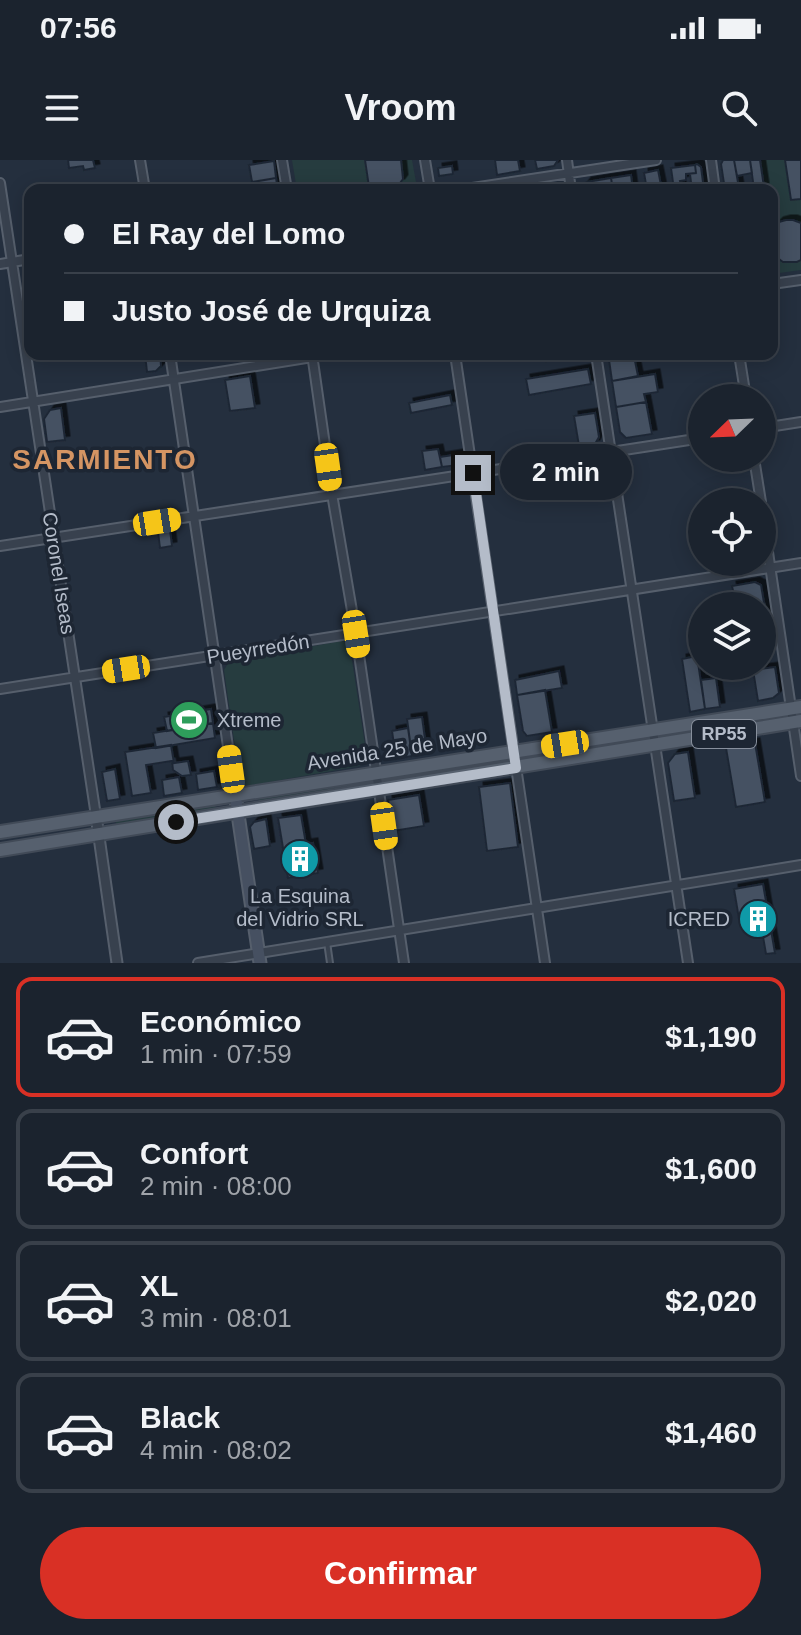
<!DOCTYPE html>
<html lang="es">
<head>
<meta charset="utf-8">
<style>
  body { margin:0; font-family:Arial,sans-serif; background:#242b36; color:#f1f3f6; height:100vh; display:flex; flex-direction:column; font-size:30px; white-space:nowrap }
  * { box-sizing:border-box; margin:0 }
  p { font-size:26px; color:#a0a4aa }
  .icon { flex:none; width:44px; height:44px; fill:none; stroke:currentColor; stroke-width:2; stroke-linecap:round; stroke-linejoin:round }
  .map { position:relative; height:803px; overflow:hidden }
  .sheet { display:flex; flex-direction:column; background:#1b232e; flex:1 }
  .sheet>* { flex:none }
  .top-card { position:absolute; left:24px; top:24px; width:754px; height:176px; border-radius:16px; box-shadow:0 4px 20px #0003,0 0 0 2px #39404a; display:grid; align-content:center; height:176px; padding:0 40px; background:#1b232e }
  .needle { width:52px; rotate:247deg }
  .tools { position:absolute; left:688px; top:224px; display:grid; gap:16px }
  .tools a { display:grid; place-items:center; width:88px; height:88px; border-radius:50%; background:#1b232e; box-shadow:0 4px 20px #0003,0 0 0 2px #39404a; font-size:40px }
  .end { position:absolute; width:36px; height:36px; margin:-18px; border:10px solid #b4bcc9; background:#111; box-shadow:0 0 0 4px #111 }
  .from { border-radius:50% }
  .bubble { position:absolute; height:56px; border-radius:28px; background:#1b232e; box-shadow:0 4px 20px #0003,0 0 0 2px #39404a; font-size:26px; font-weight:700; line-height:56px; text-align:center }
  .car { position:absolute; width:24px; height:48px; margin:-24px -12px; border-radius:10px; box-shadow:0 0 6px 2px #0007; background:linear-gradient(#f5c518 24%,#345 0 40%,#f5c518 0 76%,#345 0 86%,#f5c518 0) }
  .top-card b { display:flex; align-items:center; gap:28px; height:76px; font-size:30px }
  .top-card b+b { border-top:2px solid #39404a }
  .top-card i { width:20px; height:20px; background:#f1f3f6 }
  ul { padding:14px 0 0; list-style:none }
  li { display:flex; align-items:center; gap:24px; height:120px; margin:0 16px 12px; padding:0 24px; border:4px solid #39404a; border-radius:16px }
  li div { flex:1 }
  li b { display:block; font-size:30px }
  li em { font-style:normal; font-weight:700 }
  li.current { border-color:#d93025 }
  li>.icon { width:72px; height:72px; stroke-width:1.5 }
  .button { display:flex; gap:16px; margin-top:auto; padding:16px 40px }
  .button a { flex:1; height:92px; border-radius:48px; background:#d93025; color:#fff; font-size:32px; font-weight:700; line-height:92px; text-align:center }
  .status { display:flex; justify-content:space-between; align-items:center; height:56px; padding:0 40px; background:#1b232e; direction:ltr }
  .status svg { height:22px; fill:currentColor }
  header { display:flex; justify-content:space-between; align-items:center; height:104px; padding:0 40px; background:#1b232e; font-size:36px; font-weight:700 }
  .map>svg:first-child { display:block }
  .green { fill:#263c3f }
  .building { fill:#455162; stroke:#1f2835; stroke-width:2; filter:url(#shadow) }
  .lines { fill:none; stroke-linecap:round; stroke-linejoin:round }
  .service-casing { stroke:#565f6c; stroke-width:8 }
  .minor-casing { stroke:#565f6c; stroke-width:12 }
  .tertiary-casing { stroke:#565f6c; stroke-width:13 }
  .secondary-casing { stroke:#565f6c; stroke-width:15 }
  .primary-casing { stroke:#414a57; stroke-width:16 }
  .service { stroke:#38414e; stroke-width:4 }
  .minor { stroke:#38414e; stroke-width:8 }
  .tertiary { stroke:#38414e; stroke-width:9 }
  .secondary { stroke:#465061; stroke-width:11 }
  .primary { stroke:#56606e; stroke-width:12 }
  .route { stroke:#b4bcc9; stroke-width:10 }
  .labels { text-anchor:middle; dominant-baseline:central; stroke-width:7; stroke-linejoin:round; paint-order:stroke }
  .shield { fill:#1d2633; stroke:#878f9c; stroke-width:2 }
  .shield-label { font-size:18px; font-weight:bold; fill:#b4bcc9 }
  .street-label { font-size:20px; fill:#b4bcc9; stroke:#1d2633 }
  .poi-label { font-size:20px; fill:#b4bcc9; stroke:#1d2633; text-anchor:start }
  .district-label { font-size:28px; font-weight:bold; letter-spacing:2px; fill:#d59563; stroke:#1d2633 }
</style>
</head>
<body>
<div class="status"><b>07:56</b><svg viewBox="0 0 49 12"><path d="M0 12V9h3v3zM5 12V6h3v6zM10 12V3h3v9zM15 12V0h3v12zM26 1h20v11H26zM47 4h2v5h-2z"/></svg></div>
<header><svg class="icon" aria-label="menu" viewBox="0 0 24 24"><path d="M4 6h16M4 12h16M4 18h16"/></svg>Vroom<svg class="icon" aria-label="search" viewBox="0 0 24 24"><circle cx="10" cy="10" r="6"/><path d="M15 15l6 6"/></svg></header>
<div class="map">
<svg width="801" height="803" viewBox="0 0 801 803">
  <defs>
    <filter id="shadow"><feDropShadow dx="4.5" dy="-4.5" stdDeviation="0" flood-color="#0009"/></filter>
  </defs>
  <rect width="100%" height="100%" fill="#242f3e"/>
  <!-- green -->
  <path class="green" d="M292,0H412L416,22L412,29L406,30H297Z
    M760,0H785L791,40L801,39V110L772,114V30H754L764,27Z
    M341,481L346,482L350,487L367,598L360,606L247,626L240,622L224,510L229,502Z
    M634,579L635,582L535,597V595Z
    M494,601V604L394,619V617Z
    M358,622V625L259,641L258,638Z
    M215,645L216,648L116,664V661Z"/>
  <!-- building -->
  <path class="building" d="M68,0H93L95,8L84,10L83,6L69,8Z
    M365,0H401L403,19L400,23L369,27Z
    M495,0H518L520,11L497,15Z
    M535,0H558L554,6L537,9Z
    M723,0H734L739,28L725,30L721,4Z
    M734,0H750L752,13L737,16Z
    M750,0H760L764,27L754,29Z
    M785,0H801V39L791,40Z
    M274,1L276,18L252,22L249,5Z
    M697,4L701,7L704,30H692L690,14L696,13L695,5Z
    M695,5L696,13L686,14V20L680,21L682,30H674L671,8Z
    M452,6L453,14L439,16L438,8Z
    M658,10L662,30H647L644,13Z
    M631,15L633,30H613L611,18Z
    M276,18L278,30H260L259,21Z
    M611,18L613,30H584L583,27L587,22Z
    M786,60H793L801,63V100L797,102H783L772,94V69L779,62Z
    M145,194H160L161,206L156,211L147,212Z
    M545,194H559L560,199L546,201Z
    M634,196L638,216L612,221L609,200Z
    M588,209L591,224L529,235L526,219Z
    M655,214L658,232L644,234L646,242L616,247L612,221Z
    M250,216L255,248L230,251L225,220Z
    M450,235L452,245L411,253L409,243Z
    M646,242L652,274L626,278L620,272L616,247Z
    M61,248L65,280L47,282L44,259L50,250Z
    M595,253L599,277L595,284L579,286L574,256Z
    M438,289L442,307L425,310L422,291Z
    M460,294L461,300L458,305L442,307L440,297Z
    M170,370L172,386L160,388L158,372Z
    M755,422L761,425L770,478L762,479V446H736L732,426Z
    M697,496L705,549L690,552L682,499Z
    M775,507L779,533L773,538L758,541L753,510Z
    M559,511L562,528L517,535L515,520Z
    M716,518L720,547L705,549L701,520Z
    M545,530L552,572L527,576L523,571L517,535Z
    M211,549L213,563L167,571L164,557Z
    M422,557L427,594L412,596L407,559Z
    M213,563L215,578L156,588L153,573Z
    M408,568L412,596L396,599L392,571Z
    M755,583L765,642L736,647L726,588Z
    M171,585L174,603L188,601L191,615L182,616L173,610L172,601L146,605L151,633L132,636L125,592Z
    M688,592L695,638L674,641L668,603L675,594Z
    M115,609L120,639L107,641L102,612Z
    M214,611L217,627L198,630L196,614Z
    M179,617L182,633L164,636L162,620Z
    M510,623L518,687L487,691L479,627Z
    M419,635L424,666L393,671L388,640Z
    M301,655L306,684L313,683L318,713L288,718L278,658Z
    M266,659L270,686L254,689L250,667L254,662Z
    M763,724L775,793L766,794L762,771L749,773L746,758L739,759L734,729Z"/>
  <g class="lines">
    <!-- service casing -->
    <g class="service-casing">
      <path id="service" d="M327,782L330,803"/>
    </g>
    <!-- minor casing -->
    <g class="minor-casing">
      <path id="minor" d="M140,0L145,30
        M282,0L287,30
        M425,0L430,30
        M567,0L571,30
        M711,0L715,30
        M0,23L96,656
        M459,30L656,0
        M0,104L30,99
        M772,124L801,120
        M170,194L235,634
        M312,194L332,334L356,474L404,803
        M455,194L545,803
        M596,194L688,803
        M739,194L746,238
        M0,247L331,194
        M762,268L801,262
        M754,298L761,342
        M762,351L801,616
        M0,386L702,278
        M0,529L801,403
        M198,803L801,705"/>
    </g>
    <!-- tertiary casing -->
    <g class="tertiary-casing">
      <path id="tertiary" d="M96,656L117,803"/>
    </g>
    <!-- secondary casing -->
    <g class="secondary-casing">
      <path id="secondary" d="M235,634L260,803"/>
    </g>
    <!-- primary casing -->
    <g class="primary-casing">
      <path id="primary" d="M0,672L801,547
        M0,690L801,561"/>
    </g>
    <!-- service -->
    <use href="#service" class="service"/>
    <!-- minor -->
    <use href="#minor" class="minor"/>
    <!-- tertiary -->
    <use href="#tertiary" class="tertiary"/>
    <!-- secondary -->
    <use href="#secondary" class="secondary"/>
    <!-- primary -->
    <use href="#primary" class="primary"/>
  </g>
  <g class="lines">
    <!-- route -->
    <path class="route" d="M176,662L516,608L473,313"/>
  </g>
  <!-- icons -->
  <defs>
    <g id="stadium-disc" transform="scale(2)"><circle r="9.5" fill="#2e9e5b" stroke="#1d2633"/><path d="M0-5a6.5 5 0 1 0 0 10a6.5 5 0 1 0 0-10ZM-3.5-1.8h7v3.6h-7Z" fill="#fff"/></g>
    <g id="building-disc" transform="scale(2)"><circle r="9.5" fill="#0f9aa8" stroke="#1d2633"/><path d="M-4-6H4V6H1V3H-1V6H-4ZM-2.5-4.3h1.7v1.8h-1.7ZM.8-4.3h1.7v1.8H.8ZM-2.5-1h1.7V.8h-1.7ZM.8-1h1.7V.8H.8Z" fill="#fff"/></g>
  </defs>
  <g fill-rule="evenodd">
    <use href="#stadium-disc" x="189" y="560"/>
    <use href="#building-disc" x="300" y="699"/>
    <use href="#building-disc" x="758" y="759"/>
  </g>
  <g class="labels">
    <!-- shield labels -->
    <rect class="shield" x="692" y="560" width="64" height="28" rx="6"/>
    <g class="shield-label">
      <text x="724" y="574">RP55</text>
    </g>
    <!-- street labels -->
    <g class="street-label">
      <text transform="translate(59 413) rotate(81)">Coronel Iseas</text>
      <text transform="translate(258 489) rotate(-9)">Pueyrredón</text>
      <text transform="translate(397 589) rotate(-9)">Avenida 25 de Mayo</text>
    </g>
    <!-- poi labels -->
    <g class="poi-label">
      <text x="217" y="560">Xtreme</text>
      <text x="300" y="736" text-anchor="middle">La Esquina<tspan x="300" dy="23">del Vidrio SRL</tspan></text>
      <text x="730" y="759" text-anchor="end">ICRED</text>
    </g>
    <!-- district labels -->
    <g class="district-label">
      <text x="105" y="299">SARMIENTO</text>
    </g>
  </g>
</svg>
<div class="tools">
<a><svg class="needle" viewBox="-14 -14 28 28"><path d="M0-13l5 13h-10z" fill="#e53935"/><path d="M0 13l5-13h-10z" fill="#a0a4aa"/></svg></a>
<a><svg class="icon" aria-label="locate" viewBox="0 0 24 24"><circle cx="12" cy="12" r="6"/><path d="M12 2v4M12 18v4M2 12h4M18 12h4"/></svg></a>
<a><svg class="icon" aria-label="layers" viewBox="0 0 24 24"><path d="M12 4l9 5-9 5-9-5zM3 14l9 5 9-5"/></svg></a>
</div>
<i class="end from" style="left:176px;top:662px"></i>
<i class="end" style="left:473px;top:313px"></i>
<div class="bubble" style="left:500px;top:284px;width:132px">2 min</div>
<i class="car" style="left:328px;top:307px;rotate:172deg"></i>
<i class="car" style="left:157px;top:362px;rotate:81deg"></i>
<i class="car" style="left:356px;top:474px;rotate:171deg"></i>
<i class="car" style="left:126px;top:509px;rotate:261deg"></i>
<i class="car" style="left:565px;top:584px;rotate:261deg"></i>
<i class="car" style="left:231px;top:609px;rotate:352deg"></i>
<i class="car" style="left:384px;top:666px;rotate:172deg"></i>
<div class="top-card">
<b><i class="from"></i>El Ray del Lomo</b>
<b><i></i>Justo José de Urquiza</b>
</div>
</div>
<section class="sheet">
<ul>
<li class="current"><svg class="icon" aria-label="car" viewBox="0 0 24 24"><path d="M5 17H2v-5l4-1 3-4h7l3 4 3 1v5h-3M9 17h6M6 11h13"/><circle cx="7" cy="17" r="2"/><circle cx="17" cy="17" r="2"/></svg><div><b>Económico</b><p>1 min · 07:59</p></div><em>$1,190</em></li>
<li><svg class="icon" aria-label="car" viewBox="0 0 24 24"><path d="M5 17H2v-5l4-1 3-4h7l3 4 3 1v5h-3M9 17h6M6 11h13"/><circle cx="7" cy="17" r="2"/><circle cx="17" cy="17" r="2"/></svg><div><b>Confort</b><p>2 min · 08:00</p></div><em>$1,600</em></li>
<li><svg class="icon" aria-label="car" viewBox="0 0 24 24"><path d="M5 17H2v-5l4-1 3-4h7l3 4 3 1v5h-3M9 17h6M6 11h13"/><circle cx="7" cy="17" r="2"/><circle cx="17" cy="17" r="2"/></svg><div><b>XL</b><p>3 min · 08:01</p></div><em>$2,020</em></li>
<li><svg class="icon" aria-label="car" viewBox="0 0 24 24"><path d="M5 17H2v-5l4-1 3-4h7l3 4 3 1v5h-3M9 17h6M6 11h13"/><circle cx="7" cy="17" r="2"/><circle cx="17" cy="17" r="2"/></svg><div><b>Black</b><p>4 min · 08:02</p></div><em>$1,460</em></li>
</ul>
<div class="button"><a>Confirmar</a></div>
</section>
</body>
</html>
